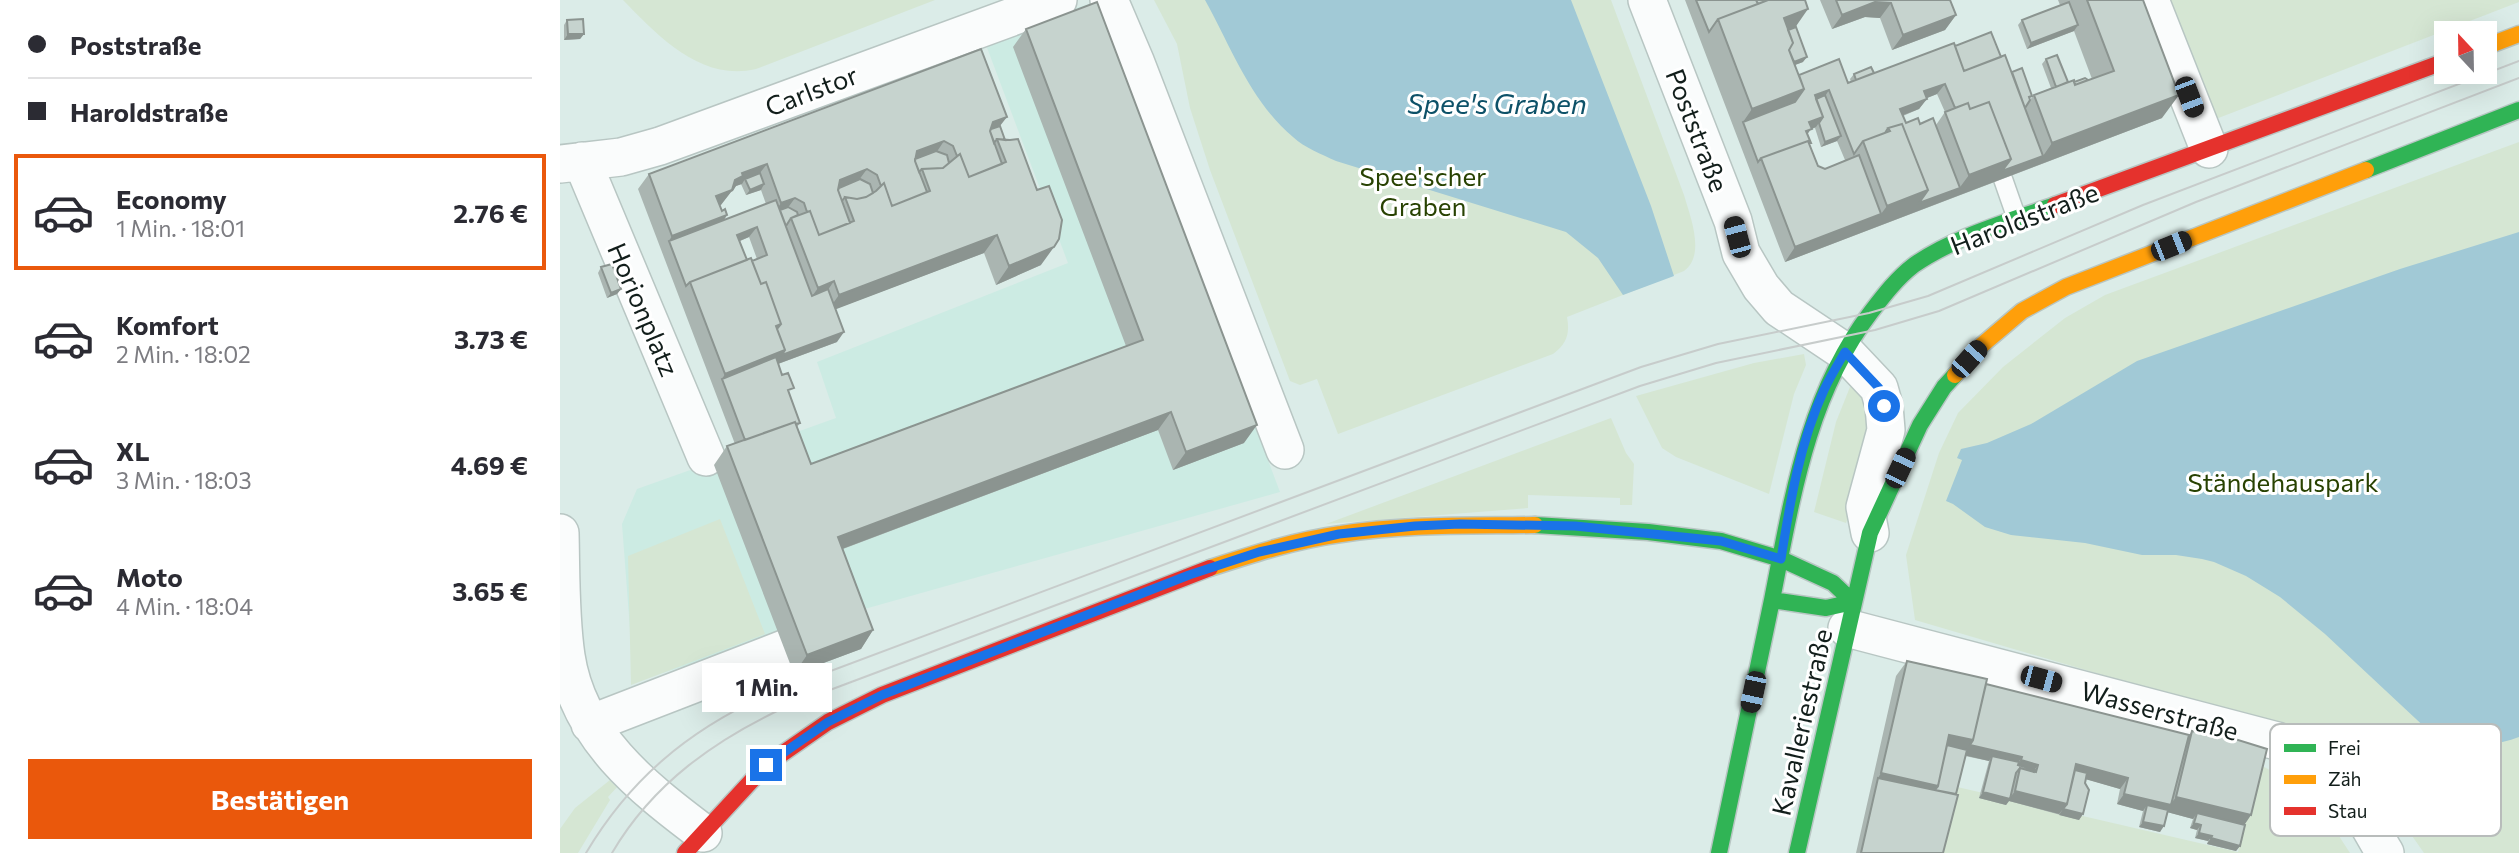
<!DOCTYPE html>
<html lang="de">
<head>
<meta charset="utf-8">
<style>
  body { margin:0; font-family:Commissioner,sans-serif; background:#f2f2f3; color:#2b2b33; height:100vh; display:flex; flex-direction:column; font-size:26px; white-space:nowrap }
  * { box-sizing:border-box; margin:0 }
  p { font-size:23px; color:#7c7c81 }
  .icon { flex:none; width:38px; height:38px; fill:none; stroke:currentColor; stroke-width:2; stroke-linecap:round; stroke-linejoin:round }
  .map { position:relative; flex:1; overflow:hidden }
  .details { display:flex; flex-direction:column; background:#fff; width:560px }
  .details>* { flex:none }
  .hud { display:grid; align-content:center; height:154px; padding:0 28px; background:#fff }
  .needle { width:46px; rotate:338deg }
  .tools { position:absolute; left:1874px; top:21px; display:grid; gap:14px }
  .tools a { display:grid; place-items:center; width:63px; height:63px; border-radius:0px; background:#fff; box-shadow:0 7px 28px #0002; font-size:35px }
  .end { position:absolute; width:32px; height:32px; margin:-16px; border:9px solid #1a73e8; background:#fff; box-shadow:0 0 0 4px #fff }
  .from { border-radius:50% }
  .bubble { position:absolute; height:49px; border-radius:0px; background:#fff; box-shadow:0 7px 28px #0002; font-size:23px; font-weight:700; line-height:49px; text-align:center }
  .car { position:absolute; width:21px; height:42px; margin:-21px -10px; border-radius:9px; box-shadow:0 0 5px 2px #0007; background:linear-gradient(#222 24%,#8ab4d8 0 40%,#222 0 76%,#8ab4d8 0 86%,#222 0) }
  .hud b { display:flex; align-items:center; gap:24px; height:66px; font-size:26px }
  .hud b+b { border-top:2px solid #e1e1e2 }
  .hud i { width:18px; height:18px; background:#2b2b33 }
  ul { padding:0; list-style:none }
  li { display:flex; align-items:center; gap:21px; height:116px; margin:0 14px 10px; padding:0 14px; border:4px solid transparent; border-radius:0px }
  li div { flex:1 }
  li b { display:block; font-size:26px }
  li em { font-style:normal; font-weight:700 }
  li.active { border-color:#ea580c }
  li>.icon { width:63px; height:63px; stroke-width:1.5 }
  .primary-button { display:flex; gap:14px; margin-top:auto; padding:14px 28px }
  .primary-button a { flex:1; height:80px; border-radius:0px; background:#ea580c; color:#fff; font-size:28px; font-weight:700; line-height:80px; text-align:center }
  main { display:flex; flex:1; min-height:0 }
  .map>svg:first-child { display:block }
  .built { fill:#ccebe3 }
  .green { fill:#d5e6d3 }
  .water { fill:#a1c9d6 }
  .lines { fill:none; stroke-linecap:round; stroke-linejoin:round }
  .lane-casing { stroke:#b8c6c3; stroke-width:21 }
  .street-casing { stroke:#b8c6c3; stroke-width:40 }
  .fast-casing { stroke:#b8c6c3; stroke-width:19 }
  .slow-casing { stroke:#b8c6c3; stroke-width:19 }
  .jam-casing { stroke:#b8c6c3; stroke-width:19 }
  .lane { stroke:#fafcfc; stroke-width:18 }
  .street { stroke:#fafcfc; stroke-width:37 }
  .fast { stroke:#30b455; stroke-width:16 }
  .slow { stroke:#ff9f0a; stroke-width:16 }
  .jam { stroke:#e5322d; stroke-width:16 }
  .tram { stroke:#c7cccb; stroke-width:2 }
  .wall { fill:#aab5b1; fill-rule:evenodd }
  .shaded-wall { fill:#8b9490 }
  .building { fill:#c6d3ce; stroke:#8b9490; stroke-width:2 }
  .route { stroke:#1a73e8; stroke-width:9 }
  .labels { text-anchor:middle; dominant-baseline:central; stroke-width:6; stroke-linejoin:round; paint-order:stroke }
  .street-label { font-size:26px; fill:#121e1b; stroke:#fff }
  .park-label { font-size:26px; fill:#284202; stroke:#fff }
  .water-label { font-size:28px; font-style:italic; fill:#0d5168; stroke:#fff }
  .key { fill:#fff; stroke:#b8bcbb; stroke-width:2 }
  .key-label { font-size:19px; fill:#121e1b }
</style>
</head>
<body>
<main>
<section class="details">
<div class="hud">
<b><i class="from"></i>Poststraße</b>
<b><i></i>Haroldstraße</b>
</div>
<ul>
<li class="active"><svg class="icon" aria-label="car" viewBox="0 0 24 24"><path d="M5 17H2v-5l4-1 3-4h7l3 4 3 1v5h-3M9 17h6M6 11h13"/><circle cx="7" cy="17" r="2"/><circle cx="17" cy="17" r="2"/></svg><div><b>Economy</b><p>1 Min. · 18:01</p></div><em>2.76 €</em></li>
<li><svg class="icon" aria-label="car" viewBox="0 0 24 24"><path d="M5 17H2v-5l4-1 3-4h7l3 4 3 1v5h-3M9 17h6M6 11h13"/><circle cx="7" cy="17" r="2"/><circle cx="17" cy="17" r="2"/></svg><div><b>Komfort</b><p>2 Min. · 18:02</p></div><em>3.73 €</em></li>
<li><svg class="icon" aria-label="car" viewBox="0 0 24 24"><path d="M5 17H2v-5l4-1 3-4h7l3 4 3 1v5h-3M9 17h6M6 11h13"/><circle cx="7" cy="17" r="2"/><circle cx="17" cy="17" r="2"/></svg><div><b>XL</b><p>3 Min. · 18:03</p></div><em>4.69 €</em></li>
<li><svg class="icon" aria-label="car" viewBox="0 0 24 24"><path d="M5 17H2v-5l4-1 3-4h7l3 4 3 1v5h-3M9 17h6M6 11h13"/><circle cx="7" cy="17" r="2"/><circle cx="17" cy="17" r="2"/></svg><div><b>Moto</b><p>4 Min. · 18:04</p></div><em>3.65 €</em></li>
</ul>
<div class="primary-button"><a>Bestätigen</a></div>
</section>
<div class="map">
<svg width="1959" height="853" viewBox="0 0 1959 853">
  <rect width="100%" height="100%" fill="#dbece8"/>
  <!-- built -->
  <path class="built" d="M535,2L720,492L301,610L74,682L62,524L77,489L276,418L257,362L508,263L423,37Z"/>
  <!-- green -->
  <path class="green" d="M63,0H375L196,69C141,82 98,36 63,0Z
    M594,0H1051L1124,195C1130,216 1146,255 1124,271L1007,317C1010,333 1007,344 993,354L778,434L757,379L740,385L730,381L650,170L630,108L617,44Z
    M1598,0H1959V2L1648,122Z
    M1959,142V853H1864L1813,780L1757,742L1696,720L1355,620L1346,555L1379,453L1398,413L1443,367L1505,318L1545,295Z
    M1244,354L1246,365L1234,394L1209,494L1116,457L1102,448L1076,396L1194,363Z
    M1290,387L1300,389L1311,410V452L1286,523L1254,512L1276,422Z
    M1051,418L1066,453L1074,464L1072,505H1060V498L968,495V508L766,524Z
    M160,519L205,634L71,685L68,556Z
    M1697,763L1751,793L1790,853H1377L1393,786L1678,852Z
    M50,780L59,785L48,797L50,800L18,853H0V829L15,808Z"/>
  <!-- water -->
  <path class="water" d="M645,0H1011L1091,206L1114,276L1063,295L1038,258L1006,232L776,161C761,154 745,148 733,137C691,102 671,47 645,0Z
    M1959,232V737C1934,746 1912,748 1886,747L1765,634L1720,597L1686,576L1654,562L1642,559L1616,555H1582L1525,543L1451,535L1425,527L1393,504L1386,501L1402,460L1397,458L1401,449L1427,443L1471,424L1577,361L1840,269Z"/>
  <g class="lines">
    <!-- lane casing -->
    <g class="lane-casing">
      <path id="lane" d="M1443,179L1457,219"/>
    </g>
    <!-- street casing -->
    <g class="street-casing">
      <path id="street" d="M549,0L575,61L725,450
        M1087,0L1173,221L1181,253L1201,287L1219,308L1285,352L1319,388L1324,406L1326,430L1305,507L1310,533
        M1590,0L1649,149
        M22,161L146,457
        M0,164L61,157L100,146L498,0
        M0,533C1,574 0,616 6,656C18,737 82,787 143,833
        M1287,628L1717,741C1739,750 1762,760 1778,778C1793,795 1812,832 1825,853
        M30,724L224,649"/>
    </g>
    <!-- fast casing -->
    <g class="fast-casing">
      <path id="fast" d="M1806,170L1959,110
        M975,525L1088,532L1161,541L1221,559L1273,583L1293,602
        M1293,602L1266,608L1212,600C1232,499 1247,396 1311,312C1324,295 1337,278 1354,265C1396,236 1448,222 1495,205
        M1159,853L1212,600
        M1237,853L1310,533L1360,425L1384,387L1395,375"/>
    </g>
    <!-- slow casing -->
    <g class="slow-casing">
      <path id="slow" d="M1925,47L1959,34
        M1395,375L1422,345L1462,311L1506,287L1806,170
        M650,568C693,554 736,540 781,534C845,524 910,526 975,525"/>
    </g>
    <!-- jam casing -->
    <g class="jam-casing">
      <path id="jam" d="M1495,205L1886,61
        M125,853L206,765L268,722L322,695L650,568"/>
    </g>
    <!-- lane -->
    <use href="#lane" class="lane"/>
    <!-- street -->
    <use href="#street" class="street"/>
    <!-- fast -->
    <use href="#fast" class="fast"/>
    <!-- slow -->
    <use href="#slow" class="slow"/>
    <!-- jam -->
    <use href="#jam" class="jam"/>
    <!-- tram -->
    <path class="tram" d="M26,853C70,779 127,732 204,696L1081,367L1158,344L1309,313L1368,296L1583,205L1959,61
      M52,853C93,783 157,738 230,705L1080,386L1156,363L1315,330L1379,311L1636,202L1959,78"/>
  </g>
  <!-- wall -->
  <path class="wall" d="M1125,0H1245L1236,27L1243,62L1235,65L1239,75L1288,83L1291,82L1290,79L1294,74L1314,73L1395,46L1441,57L1470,100L1474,95L1491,88L1482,64L1486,59L1508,82L1528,80L1532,79L1514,31L1467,49L1458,25L1462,20L1500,5L1498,0H1583L1602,118L1225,262ZM1377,94L1385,112L1376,125L1346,123L1343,116L1359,109L1367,98ZM1255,128L1261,147L1277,141L1285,160L1265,169L1258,166L1249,144L1251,143L1247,134L1251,129Z
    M1260,0H1390L1396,15L1385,30L1332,50L1320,18L1305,17L1272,29Z
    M7,20L24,34L20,39L4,40V25Z
    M466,29L684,443L613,470L598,430L283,549L313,630L301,649L234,674L154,465L167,446L175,444L78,189L89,174L440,126L481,265L436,285L424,253L275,309L277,342L218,364L240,423L237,427L251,464L566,346L453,47ZM181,184L186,195L201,190L206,204L164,220L167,215L162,211L160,205L176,186ZM189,237L197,259L192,261L187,260L180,241Z
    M41,267L61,289L57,294L47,298L38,273Z
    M1347,661L1426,684L1629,735L1632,731L1658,737L1659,734L1685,825L1680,846L1676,851L1647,844L1648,841L1635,838L1637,830L1630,828L1633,819L1607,812L1600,832L1579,827L1583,811L1557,804L1560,789L1526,779L1523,814L1519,820L1449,801L1446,805L1419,798L1429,761L1405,756L1383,853H1296L1336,676Z"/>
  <!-- shaded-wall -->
  <path class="shaded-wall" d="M1315,2L1331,3L1320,18L1305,17L1272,29L1282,15Z
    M1248,9L1232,32L1213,40L1224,18Z
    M1396,15L1385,30L1332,50L1343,35Z
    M1518,25L1514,31L1467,49L1471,43Z
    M8,34H24L20,39L4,40Z
    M1247,57L1243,62L1213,73L1217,68Z
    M1385,84L1377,94L1357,102L1364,91Z
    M1244,89L1228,112L1183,122L1192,109Z
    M1269,90L1262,101L1252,104L1255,95Z
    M1619,95L1602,118L1392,198L1409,175L1451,159L1483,156L1492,143Z
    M1367,99L1359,109L1333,119L1340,109Z
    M447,117L436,131L425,135L433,122Z
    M1263,117L1256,127L1251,129L1244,139L1249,122Z
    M1281,136L1277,141L1261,147L1265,142Z
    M384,141L374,156L349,165L357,151Z
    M207,164L196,178L185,179L182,184L176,186L173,191L171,192L161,205L146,210L156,196L182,173Z
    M307,169L296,184L273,194L280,180Z
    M204,184L201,190L186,195L190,190Z
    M1400,188L1392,198L1225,262L1235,247L1321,214L1327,206L1368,190Z
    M235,198L224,213L215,212L221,203Z
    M167,215L157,230L109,241L112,236Z
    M197,227L189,237L170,245L177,235Z
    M437,235L424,253L266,313L279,295Z
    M494,247L481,265L436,285L449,266Z
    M274,281L261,300L245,306L258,288Z
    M61,289L57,294L47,298L51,293Z
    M284,332L277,342L215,365L162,379L165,374L225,350Z
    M611,412L598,430L266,555L278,537Z
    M697,425L684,443L613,470L626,452Z
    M313,630L301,649L234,674L247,655Z
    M1389,735L1413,740L1462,757L1455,767L1432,756L1429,761L1382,750Z
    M1461,760L1478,765L1471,775L1460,768L1454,771Z
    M1516,764L1568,778L1560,789L1511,775Z
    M1321,773L1378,786L1391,805L1318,778Z
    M1455,791L1507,804L1499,814L1449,801L1446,805L1419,798L1423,792L1449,799Z
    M1564,794L1610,805L1616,797L1691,815L1681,830L1637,813L1633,819L1607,812L1587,805L1583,811L1557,804Z
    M1503,809L1523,814L1519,820L1499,815Z
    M1583,822L1604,826L1600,832L1579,827Z
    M1634,823L1641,825L1637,830L1630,828Z
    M1639,833L1652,836L1648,841L1635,838Z
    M1651,838L1680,846L1676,851L1647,844Z"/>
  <!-- building -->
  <path class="building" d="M1136,0H1196L1198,4L1158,19L1149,32Z
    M1196,0H1208L1198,4Z
    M1208,0H1245L1248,9L1224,18L1233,43L1229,50L1244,89L1192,109L1158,19Z
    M1276,0H1390L1396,15L1343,35L1331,3L1315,2L1282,15Z
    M1527,0H1583L1619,95L1492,143L1474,95L1514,80L1515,85L1554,71Z
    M537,2L697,425L626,452L611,412L278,537L313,630L247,655L167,446L235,422L251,464L583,340L466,29Z
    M1509,2L1518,25L1471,43L1462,20Z
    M23,19L24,34H8L7,20Z
    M1236,27L1247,57L1234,62L1229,50L1233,43L1228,30Z
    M1431,32L1441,57L1404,71L1395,46Z
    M1394,43L1404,71L1445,55L1483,156L1442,171L1451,159L1429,102L1410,109L1408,103L1395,108L1385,84L1364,91L1367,99L1340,109L1346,123L1358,118L1360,124L1373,118L1400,188L1359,203L1368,190L1342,124L1328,128L1325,133L1303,141L1294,154L1269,90L1255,95L1263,117L1249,122L1252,129L1246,131L1251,143H1249L1248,141L1201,158L1198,162L1183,122L1235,102L1244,89L1239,75L1279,59L1288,83Z
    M421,49L447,117L433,122L430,131L442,164L409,177L400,154L397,156L393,146L384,141L357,151L355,161L367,192L332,206L324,183L321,186L317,175L307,169L280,180L278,190L290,223L259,235L250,211L247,212L244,203L235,198L221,203L207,164L182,173L183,176L175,180L172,190L156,196L162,211L165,209L167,215L112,236L89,174Z
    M1497,55L1508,82L1496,87L1486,59Z
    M1311,67L1314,73L1296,80L1294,74Z
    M1462,68L1472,96L1469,97L1470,100L1465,108L1452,72Z
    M1525,78L1528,80L1515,85L1514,82Z
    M1265,95L1281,136L1265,142L1259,123L1263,117L1256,99Z
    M1429,102L1451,159L1409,175L1385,112L1408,103L1410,109Z
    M1342,124L1368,190L1327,206L1303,141L1330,131L1328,128Z
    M440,126L445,140L437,139L434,143L430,131L431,129Z
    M437,139L450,140L458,139L477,190L489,186L502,220L499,239L494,247L449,266L437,235L279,295L274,281L258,288L231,218L250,211L259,235L294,221L285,197L297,199L306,197L316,191L324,183L332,206L370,191L362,169L383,168L400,154L409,177L446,162Z
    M1248,141L1258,166L1265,169L1299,155L1321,214L1235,247L1201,158Z
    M376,151L387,155L389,163L383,168L362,169L359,172L355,161V159Z
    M200,173L204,184L190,190L185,179Z
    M300,179L310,184L313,193L306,197L297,199L285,197L282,201L278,190L279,188Z
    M216,200L252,296L268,289L284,332L222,355L225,350L217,329L221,324L206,282L201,284L192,261L207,255L197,227L177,235L187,260L130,282L126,286L109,241Z
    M228,207L237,212L238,215L231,218L226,226L220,210Z
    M191,258L201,284L206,282L221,324L216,326L225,350L165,374L130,282Z
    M52,264L61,289L51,293L41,267Z
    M216,357L222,375L228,373L234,388L228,390L240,423L236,424L235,422L185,440L162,379Z
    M1347,661L1427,679L1413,740L1389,735L1378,786L1321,773Z
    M1426,684L1629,735L1611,805L1564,794L1568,778L1516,764L1507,804L1455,791L1460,768L1476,772L1478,765L1461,760L1462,757L1410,745L1413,740Z
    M1632,731L1659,737V734L1707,749L1691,815L1616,797Z
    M1387,745L1407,750L1396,794L1375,790L1378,786Z
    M1432,756L1459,762L1458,765L1475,770L1474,772L1460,768L1456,773L1450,799L1423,792Z
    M1515,770L1527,773L1525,783L1529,790L1523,814L1503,809L1507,804Z
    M1318,778L1398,795L1383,853H1301Z
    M1587,805L1608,810L1604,826L1583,822Z
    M1637,813L1685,825L1680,846L1651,838L1652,836L1639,833L1641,825L1634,823Z"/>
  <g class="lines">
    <!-- route -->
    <path class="route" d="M206,765L268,722L322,695L629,575L699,552L779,534L855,526L900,524L1015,526L1161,541L1221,559C1230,502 1240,442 1264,390C1270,377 1278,364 1285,352L1319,388L1324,406"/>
  </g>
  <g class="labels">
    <!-- street labels -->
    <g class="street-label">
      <text transform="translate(251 90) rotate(-21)">Carlstor</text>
      <text transform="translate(1138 130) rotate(69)">Poststraße</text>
      <text transform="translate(1464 218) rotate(-21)">Haroldstraße</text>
      <text transform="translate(84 309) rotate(67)">Horionplatz</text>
      <text transform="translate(1600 710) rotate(15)">Wasserstraße</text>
      <text transform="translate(1241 722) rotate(-77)">Kavalleriestraße</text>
    </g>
    <!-- park labels -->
    <g class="park-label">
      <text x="863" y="175">Spee'scher<tspan x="863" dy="30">Graben</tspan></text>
      <text x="1723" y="481">Ständehauspark</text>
    </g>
    <!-- water labels -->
    <g class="water-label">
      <text x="937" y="103">Spee's Graben</text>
    </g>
  </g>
  <!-- legend -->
  <rect x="1710" y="724" width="231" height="112" rx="10" class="key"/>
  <rect x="1724" y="744" width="32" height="8" fill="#30b455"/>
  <rect x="1724" y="775" width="32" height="9" fill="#ff9f0a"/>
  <rect x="1724" y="807" width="32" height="8" fill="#e5322d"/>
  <g class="key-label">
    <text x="1768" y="755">Frei</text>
    <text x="1768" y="786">Zäh</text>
    <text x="1768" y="818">Stau</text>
  </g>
</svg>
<div class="tools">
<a><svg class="needle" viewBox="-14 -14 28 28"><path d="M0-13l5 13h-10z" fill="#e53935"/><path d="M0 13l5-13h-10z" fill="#7c7c81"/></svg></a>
</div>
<i class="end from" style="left:1324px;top:406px"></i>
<i class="end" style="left:206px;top:765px"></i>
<div class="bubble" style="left:142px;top:663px;width:130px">1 Min.</div>
<i class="car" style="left:1629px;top:97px;rotate:159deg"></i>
<i class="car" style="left:1177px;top:237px;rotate:345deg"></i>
<i class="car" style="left:1611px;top:246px;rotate:68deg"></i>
<i class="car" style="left:1409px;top:359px;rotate:42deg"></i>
<i class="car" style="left:1340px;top:468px;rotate:25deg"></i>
<i class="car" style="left:1481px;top:679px;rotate:105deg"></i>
<i class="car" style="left:1193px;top:692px;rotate:192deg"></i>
</div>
</main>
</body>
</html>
